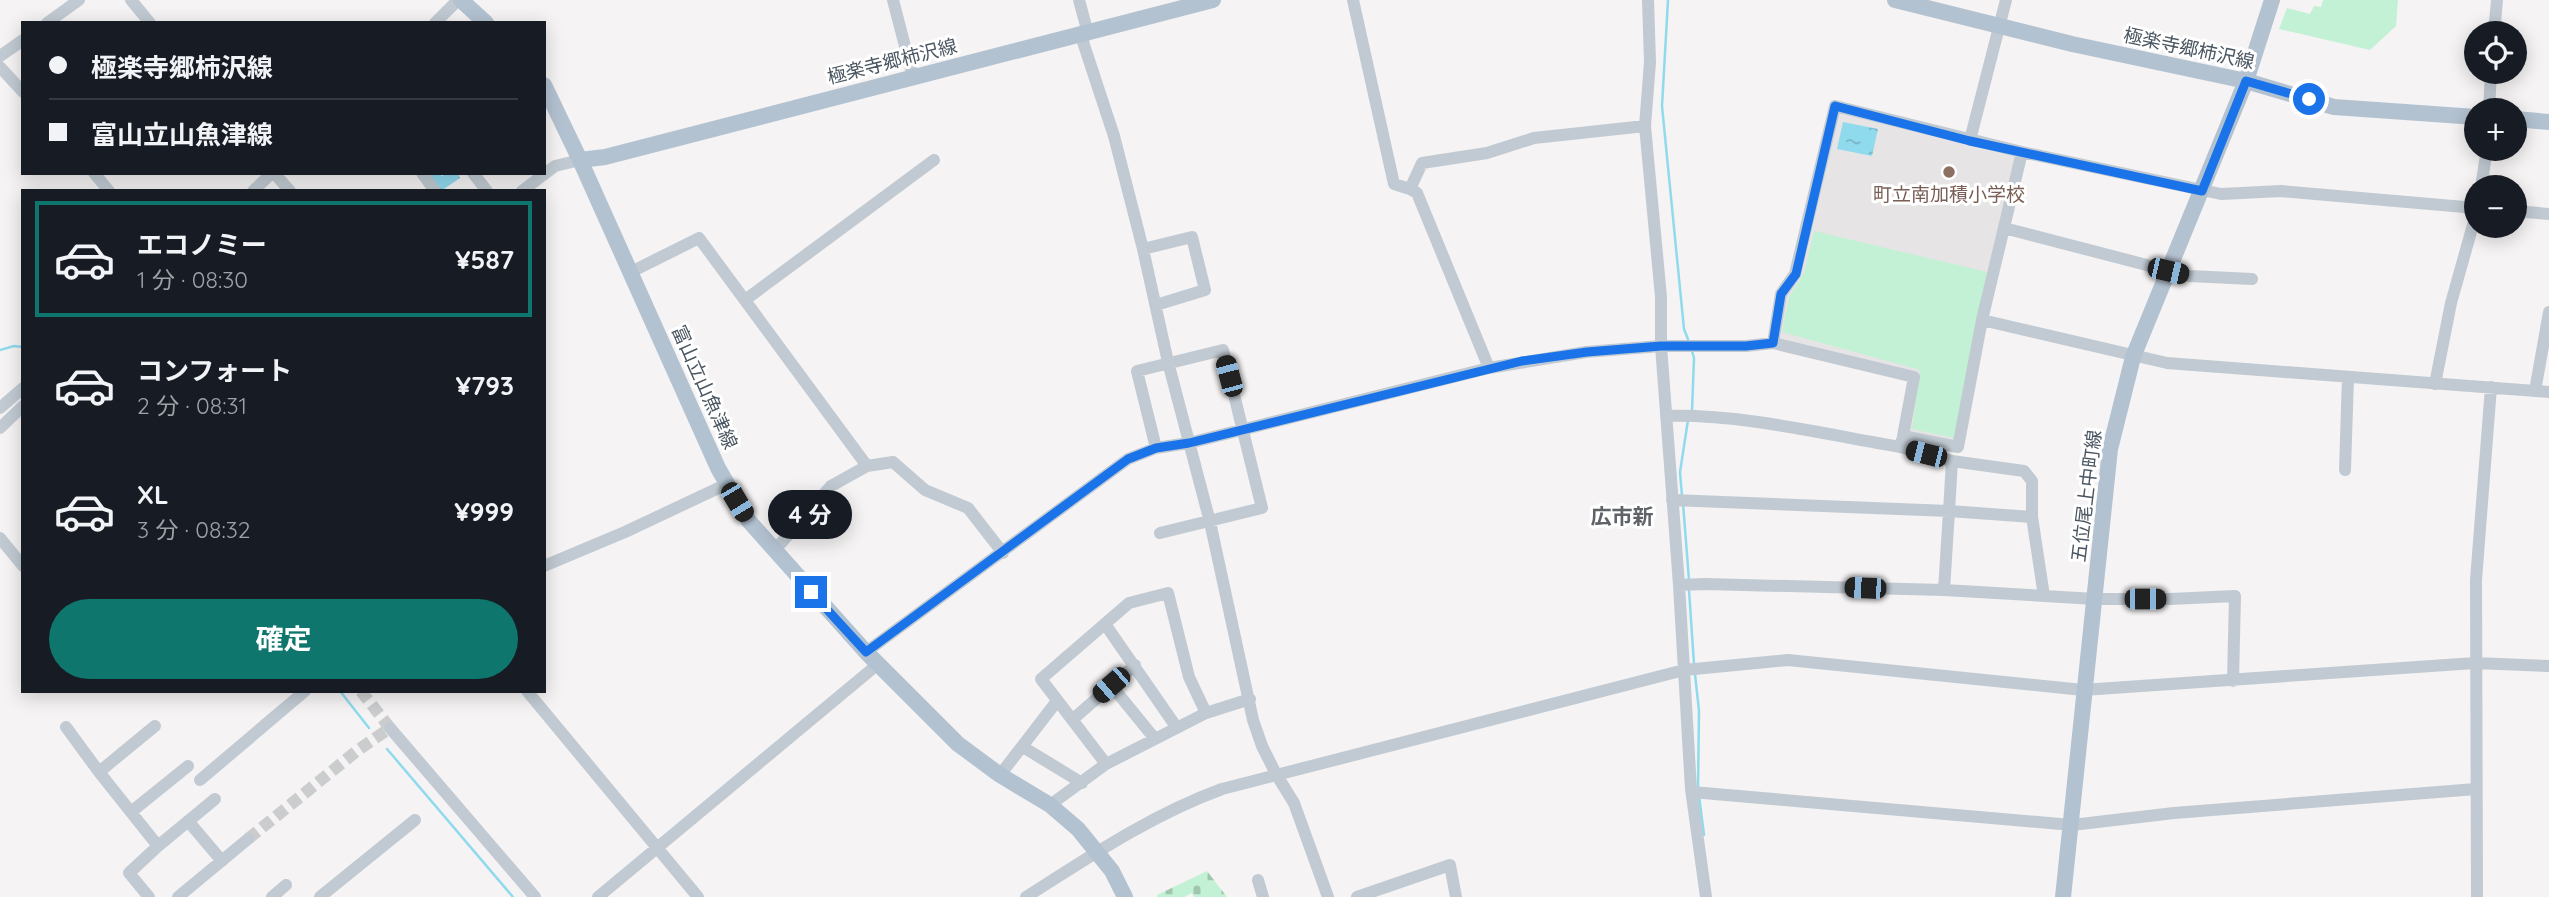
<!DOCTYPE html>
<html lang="ja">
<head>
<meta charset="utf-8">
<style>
  body { margin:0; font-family:Quicksand,"Noto Sans JP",sans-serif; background:#242831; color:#f1f3f6; height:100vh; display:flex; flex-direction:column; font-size:26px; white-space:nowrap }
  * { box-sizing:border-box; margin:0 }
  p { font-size:23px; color:#9ea1a6 }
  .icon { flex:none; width:38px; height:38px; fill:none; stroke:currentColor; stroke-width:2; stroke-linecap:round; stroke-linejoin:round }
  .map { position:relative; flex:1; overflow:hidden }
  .details { position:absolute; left:21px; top:189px; width:525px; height:504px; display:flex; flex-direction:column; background:#171b24; border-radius:0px; box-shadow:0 4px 18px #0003 }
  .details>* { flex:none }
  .top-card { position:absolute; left:21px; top:21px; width:525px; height:154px; border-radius:0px; box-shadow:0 4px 18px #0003; display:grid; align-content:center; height:154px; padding:0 28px; background:#171b24 }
  .tools { position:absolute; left:2464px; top:21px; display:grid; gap:14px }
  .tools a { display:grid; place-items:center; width:63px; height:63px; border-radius:50%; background:#171b24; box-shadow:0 4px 18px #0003; font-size:35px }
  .end { position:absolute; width:32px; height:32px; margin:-16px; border:9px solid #1a73e8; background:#fff; box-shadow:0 0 0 4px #fff }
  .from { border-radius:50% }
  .bubble { position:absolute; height:49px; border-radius:24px; background:#171b24; box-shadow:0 4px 18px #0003; font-size:23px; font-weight:700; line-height:49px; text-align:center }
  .car { position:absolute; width:21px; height:42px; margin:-21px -10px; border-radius:9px; box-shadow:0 0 5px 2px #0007; background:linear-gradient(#222 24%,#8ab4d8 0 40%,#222 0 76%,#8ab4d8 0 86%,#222 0) }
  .top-card b { display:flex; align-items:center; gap:24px; height:66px; font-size:26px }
  .top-card b+b { border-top:2px solid #363941 }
  .top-card i { width:18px; height:18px; background:#f1f3f6 }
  ul { padding:12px 0 0; list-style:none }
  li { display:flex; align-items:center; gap:21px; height:116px; margin:0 14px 10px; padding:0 14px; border:4px solid transparent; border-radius:0px }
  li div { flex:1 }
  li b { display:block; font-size:26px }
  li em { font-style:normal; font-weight:700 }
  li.current { border-color:#0f766e }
  li>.icon { width:63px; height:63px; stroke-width:1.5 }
  .button { display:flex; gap:14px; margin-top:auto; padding:14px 28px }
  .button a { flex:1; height:80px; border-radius:42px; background:#0f766e; color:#fff; font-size:28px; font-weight:700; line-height:80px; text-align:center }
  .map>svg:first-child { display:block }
  .education { fill:#e6e4e5 }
  .green { fill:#c3f1d5 }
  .cemetery { fill:url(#cemetery-stones) }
  .water { fill:url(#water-ripples) }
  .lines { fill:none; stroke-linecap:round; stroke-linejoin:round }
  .stream { stroke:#90daee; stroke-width:2.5 }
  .minor-tunnel { stroke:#caccce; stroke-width:12; stroke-dasharray:12 6; stroke-linecap:butt }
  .minor { stroke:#c1cad2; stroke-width:12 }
  .major { stroke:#b3c2d1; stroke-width:16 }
  .route { stroke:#1a73e8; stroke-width:9 }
  .education-dot { fill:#8d6e63; stroke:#fff; stroke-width:2.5 }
  .labels { text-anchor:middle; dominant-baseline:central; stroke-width:6; stroke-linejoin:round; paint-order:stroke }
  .street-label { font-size:19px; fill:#4a5661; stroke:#fff }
  .education-label { font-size:19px; fill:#785e54; stroke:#fff }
  .neighbourhood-label { font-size:21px; font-weight:bold; fill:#5f6368; stroke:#fff }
</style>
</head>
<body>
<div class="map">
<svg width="2549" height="897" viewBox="0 0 2549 897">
  <defs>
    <pattern id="cemetery-stones" width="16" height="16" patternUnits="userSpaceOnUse" patternTransform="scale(1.75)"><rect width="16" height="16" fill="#c3f1d5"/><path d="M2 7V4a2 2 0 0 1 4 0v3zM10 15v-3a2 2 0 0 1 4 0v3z" fill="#a0c6b0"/></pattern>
    <pattern id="water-ripples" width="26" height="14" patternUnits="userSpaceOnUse" patternTransform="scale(1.75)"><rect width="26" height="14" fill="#90daee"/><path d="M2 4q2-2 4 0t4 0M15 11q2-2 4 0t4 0" fill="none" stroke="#78b4c4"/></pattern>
  </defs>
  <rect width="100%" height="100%" fill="#f5f3f3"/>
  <!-- education -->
  <path class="education" d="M1835,106L2022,152L1958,447L1903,436L1914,377L1773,343L1781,294L1796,274Z"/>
  <!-- green -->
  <path class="green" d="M2323,0H2398L2396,26L2370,50L2279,29L2287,8L2310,14L2314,6L2321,7Z
    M1814,231L1987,272L1954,438L1912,429L1920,370L1782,332L1789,297L1804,273Z"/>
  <!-- cemetery -->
  <path class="cemetery" d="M1207,871L1227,897H1194L1192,893L1184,897H1157V895Z"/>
  <!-- water -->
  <path class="water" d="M1843,122L1878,129L1872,156L1837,149Z
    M426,173H438L442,176L447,173H458L460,178L441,191Z"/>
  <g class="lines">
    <!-- stream -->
    <path class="stream" d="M1668,0L1662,106L1684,329L1689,342
      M0,350L14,346L23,347
      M1692,351L1694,358L1692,411
      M1682,496L1680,472L1688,420
      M1683,503L1689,580
      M1689,590L1694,664
      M1695,674L1699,711L1698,790
      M340,691L369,728
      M387,749L513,897
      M1699,796L1704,835"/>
    <!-- minor-tunnel -->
    <path class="minor-tunnel" d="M248,839L358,750L390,728L361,691"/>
    <!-- minor -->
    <path class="minor" d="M131,0L150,23
      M893,0L913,77
      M1079,0L1086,26L1083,42L1114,136L1143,249L1168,362L1210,522L1253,720L1262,746L1276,774L1294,803L1328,897
      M1353,0L1394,184L1410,189
      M1648,0L1650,62L1645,126L1661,297V346L1679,585L1691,789L1706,897
      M47,23L79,0
      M435,23L458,0
      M2494,33L2497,0
      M0,56L23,40
      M0,67L23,92
      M2489,110L2491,72
      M1970,140L2006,0
      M2022,152L2221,194L2281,191L2476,208
      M94,173L109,191
      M274,173L290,191
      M422,173L435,191
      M473,173L487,191
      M2481,187L2487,149
      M253,191L272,173
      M522,191L555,166L580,160
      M2515,211L2549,214
      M2004,228L2189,276L2252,279
      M1143,249L1192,237L1205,290L1156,305
      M631,272L699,238L867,466
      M745,300L934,160
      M1982,320L2167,363L2549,392
      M1489,368L1417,193L1410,189L1422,163L1487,153L1534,138L1645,126
      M2435,384L2451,303L2476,214
      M2535,391L2549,312
      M0,408L23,388
      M1666,416C1744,414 1823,434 1900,447
      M0,428L23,406
      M1902,440L1900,447L1952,461
      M1156,448L1137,371L1223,350L1262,508L1160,533
      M1952,461L2024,471L2032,481V517L1949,511Z
      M2345,470L2348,377
      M1672,500L1949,511L1944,590
      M2032,517L2044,596
      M0,538L23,566
      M774,551L831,486L867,466L893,462L925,490L968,508L1003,553
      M544,566L625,532L727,484
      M1679,585L1705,584L1944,590L2095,599H2170L2235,596L2233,681
      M1105,624L1177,728
      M866,652L1128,459L1156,448L1189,443L1489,368L1586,352L1661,346H1746L1773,343L1914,377L1903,436L1958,447L1982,320L2022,152L1835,106L1795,274L1781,294L1773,343
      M1111,685L1155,739
      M527,691L698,897
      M1072,720L1135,665
      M66,727L99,772L155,726
      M390,728L535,897
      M1023,747L1082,783
      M1106,764L1041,679L1129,603L1168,593L1189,677L1206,713
      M99,772L158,846L215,799
      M1000,775L1057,701
      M200,780L305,691
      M1692,792L2072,825L2174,813L2476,789
      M1050,805L1106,764L1206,713L1250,699
      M131,812L188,766
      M188,821L222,861
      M1258,880L1263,897
      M149,897L129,873L158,846
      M178,897L248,839
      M272,897L286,885
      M320,897L415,820
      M598,897L878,664
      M1026,897C1089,857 1151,815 1222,789L1684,670L1788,660L2083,690L2475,663L2549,666
      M1357,897L1450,865L1456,897
      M2477,897L2476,580L2491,387"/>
    <!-- major -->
    <path class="major" d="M461,0L486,23
      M1895,0L2072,44L2246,81L2334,107L2476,117
      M544,85L580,160L718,468L748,520L866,652L958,744L1000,775L1050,805L1078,829L1112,871L1125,897
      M2515,119L2549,122
      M580,160L605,157L1213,0
      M2063,897L2110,449L2133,357L2246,81L2272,0"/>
  </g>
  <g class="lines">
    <!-- route -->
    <path class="route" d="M811,592L866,652L1128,459L1156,448L1189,443L1522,361L1587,352L1661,346H1746L1773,343L1781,294L1796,274L1835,106L1970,141L2202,191L2246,81L2309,99"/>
  </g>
  <!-- markers -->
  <circle class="education-dot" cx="1949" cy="172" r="7"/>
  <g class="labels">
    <!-- street labels -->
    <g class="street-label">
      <text transform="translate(2189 48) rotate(12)">極楽寺郷柿沢線</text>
      <text transform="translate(892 61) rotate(-14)">極楽寺郷柿沢線</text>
      <text transform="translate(705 387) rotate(66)">富山立山魚津線</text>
      <text transform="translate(2086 496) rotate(-83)">五位尾上中町線</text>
    </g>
    <!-- education labels -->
    <g class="education-label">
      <text x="1949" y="194">町立南加積小学校</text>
    </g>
    <!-- neighbourhood labels -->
    <g class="neighbourhood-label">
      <text x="1622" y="516">広市新</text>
    </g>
  </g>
</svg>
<div class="tools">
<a><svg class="icon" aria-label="locate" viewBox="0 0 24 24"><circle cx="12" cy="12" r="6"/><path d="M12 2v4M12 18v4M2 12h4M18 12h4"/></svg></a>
<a>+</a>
<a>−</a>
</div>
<i class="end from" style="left:2309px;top:99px"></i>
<i class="end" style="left:811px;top:592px"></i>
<div class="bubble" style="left:768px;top:490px;width:84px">4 分</div>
<i class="car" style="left:2168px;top:271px;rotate:103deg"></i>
<i class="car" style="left:1229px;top:376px;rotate:345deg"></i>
<i class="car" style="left:1926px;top:454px;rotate:284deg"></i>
<i class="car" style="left:737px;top:502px;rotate:149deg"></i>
<i class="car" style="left:1865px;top:588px;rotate:272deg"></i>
<i class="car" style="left:2145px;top:599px;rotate:90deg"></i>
<i class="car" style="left:1111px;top:685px;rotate:229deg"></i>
<div class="top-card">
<b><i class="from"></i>極楽寺郷柿沢線</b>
<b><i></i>富山立山魚津線</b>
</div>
<section class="details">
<ul>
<li class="current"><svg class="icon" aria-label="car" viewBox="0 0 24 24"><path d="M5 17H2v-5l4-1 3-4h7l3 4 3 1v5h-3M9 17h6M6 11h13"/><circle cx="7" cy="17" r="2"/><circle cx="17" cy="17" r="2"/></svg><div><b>エコノミー</b><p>1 分 · 08:30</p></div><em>¥587</em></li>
<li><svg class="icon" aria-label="car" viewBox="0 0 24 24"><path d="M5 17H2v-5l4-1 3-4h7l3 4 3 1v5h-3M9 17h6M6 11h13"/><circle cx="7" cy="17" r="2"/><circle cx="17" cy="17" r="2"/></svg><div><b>コンフォート</b><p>2 分 · 08:31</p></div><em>¥793</em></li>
<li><svg class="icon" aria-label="car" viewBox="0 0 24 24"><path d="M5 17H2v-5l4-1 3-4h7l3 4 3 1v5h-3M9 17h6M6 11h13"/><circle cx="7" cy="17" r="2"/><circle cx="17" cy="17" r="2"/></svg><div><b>XL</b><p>3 分 · 08:32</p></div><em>¥999</em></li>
</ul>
<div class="button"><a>確定</a></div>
</section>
</div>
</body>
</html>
